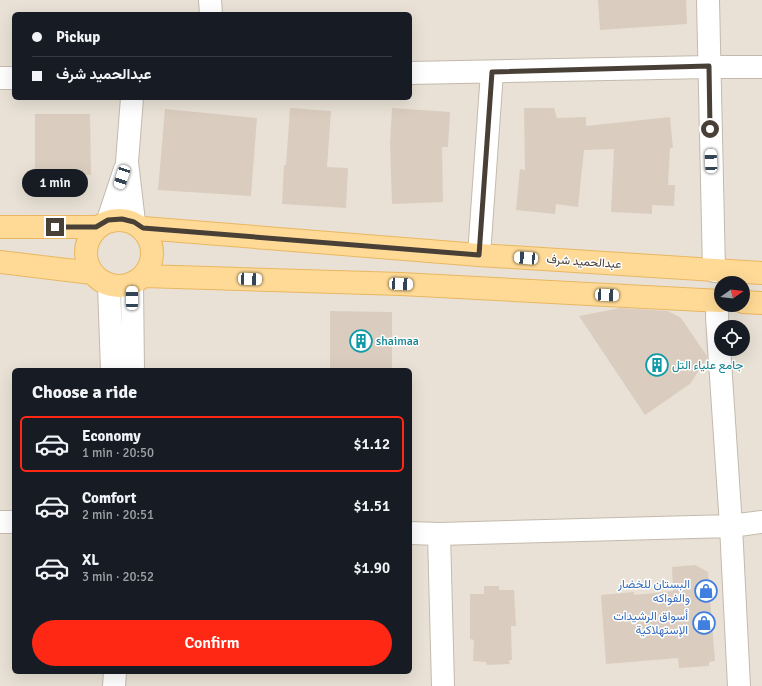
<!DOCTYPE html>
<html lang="en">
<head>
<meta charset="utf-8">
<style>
  body { margin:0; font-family:Signika,Vazirmatn,sans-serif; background:#242831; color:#f1f3f6; height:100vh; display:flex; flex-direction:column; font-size:15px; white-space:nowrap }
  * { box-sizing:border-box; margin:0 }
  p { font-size:13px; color:#9ea1a6 }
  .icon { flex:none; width:22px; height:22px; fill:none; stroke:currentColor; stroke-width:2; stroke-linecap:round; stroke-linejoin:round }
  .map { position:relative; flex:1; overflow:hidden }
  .panel { position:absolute; left:12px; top:368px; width:400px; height:306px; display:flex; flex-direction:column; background:#171b24; border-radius:6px; box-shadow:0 4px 16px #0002 }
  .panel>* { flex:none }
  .guide { position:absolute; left:12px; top:12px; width:400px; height:88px; border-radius:6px; box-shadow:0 4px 16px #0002; display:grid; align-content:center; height:88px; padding:0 20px; background:#171b24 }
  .needle { width:26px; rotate:76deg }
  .buttons { position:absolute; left:714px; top:276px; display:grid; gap:8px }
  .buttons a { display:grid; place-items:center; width:36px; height:36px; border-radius:50%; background:#171b24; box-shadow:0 4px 16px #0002; font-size:20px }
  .end { position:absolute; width:18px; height:18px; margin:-9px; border:5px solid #484036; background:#fff; box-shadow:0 0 0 2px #fff }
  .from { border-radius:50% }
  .bubble { position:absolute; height:28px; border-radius:14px; background:#171b24; box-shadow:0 4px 16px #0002; font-size:13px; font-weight:600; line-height:28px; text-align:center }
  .car { position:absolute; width:12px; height:24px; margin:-12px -6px; border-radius:5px; box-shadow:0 0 3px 1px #0007; background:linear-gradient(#fff 24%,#345 0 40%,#fff 0 76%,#345 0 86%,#fff 0) }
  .guide b { display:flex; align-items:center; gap:14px; height:38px; font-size:15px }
  .guide b+b { border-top:1px solid #363941 }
  .guide i { width:10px; height:10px; background:#f1f3f6 }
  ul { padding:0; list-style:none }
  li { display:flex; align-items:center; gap:12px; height:56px; margin:0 8px 6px; padding:0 12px; border:2px solid transparent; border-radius:6px }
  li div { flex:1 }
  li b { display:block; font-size:15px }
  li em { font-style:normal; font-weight:600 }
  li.selected { border-color:#ff2814 }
  li>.icon { width:36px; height:36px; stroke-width:1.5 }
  h2 { padding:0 20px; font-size:18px; line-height:48px }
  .action { display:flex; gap:8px; margin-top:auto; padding:8px 20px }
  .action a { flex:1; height:46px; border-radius:24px; background:#ff2814; color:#fff; font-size:16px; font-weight:600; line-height:46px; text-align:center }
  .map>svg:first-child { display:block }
  .residential { fill:#e9e1d5; fill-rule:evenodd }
  .building { fill:#dacdbf }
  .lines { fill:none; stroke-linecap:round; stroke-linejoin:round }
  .minor-casing { stroke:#c3baac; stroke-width:24 }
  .major-casing { stroke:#e9b761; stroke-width:24 }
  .minor { stroke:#fff; stroke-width:22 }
  .major { stroke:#ffda96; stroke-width:22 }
  .route { stroke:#484036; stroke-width:5 }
  .labels { text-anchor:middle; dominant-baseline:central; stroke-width:3; stroke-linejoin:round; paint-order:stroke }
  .street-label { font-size:12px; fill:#484036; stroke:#fff }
  .culture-label { font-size:12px; fill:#0d838f; stroke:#fff; text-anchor:start }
  .shop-label { font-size:12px; fill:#366cbe; stroke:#fff; text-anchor:end }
</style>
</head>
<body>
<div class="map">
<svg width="762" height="686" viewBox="0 0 762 686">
  <rect width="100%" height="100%" fill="#f4f0e7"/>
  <!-- residential -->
  <path class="residential" d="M0,0H762V686H0ZM14,14H410V98H14ZM721,283H743V305H721ZM721,327H743V349H721ZM14,370H410V672H14Z"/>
  <!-- building -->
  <path class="building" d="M598,0H686L687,24L600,30Z
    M290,108L331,111L327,167L348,168L346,208L282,204L284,165H286Z
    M392,108L450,112L448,147H442L443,202L392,204L390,145Z
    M524,108H554L557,118L586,117V126L670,117L673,148H670L668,185H675L674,206L652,205V214L611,212L614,149L584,150L578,207L556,204L555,214L516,210L520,169L525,170Z
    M165,109L257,118L251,196L158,190Z
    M35,114H90L91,175H35Z
    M620,308L668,311L681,318L707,356V358L690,384L645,415L579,316Z
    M330,311L392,312V370H330Z
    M695,565L708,572L715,661L709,662V666L679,668L678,658L606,664L601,595L634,592V595L673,591L672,567Z
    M484,586H499V590H514L516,626H511L512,660H509L510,664L487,665L486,662L473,661L474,640L470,639V594H484Z"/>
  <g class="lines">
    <!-- minor casing -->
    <g class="minor-casing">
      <path id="minor" d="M210,0L211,14
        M708,0L714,271
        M410,73L709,67H762
        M0,78H14
        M132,98L127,162L134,222
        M108,220L125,169
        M479,255L492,72
        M132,284L133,370
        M109,285L112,370
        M718,301L717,317L731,526L739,686
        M0,522H14
        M410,533L439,534L731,526L762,522
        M439,534L443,686
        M114,686L115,672"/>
    </g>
    <!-- major casing -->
    <g class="major-casing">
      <path id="major" d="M86 253a33 33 0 1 1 66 0a33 33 0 1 1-66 0Z
        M0,227H96
        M143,228L479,255L762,273
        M0,262L92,273
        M144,276L401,284L721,301
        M743,302L762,303"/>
    </g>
    <!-- minor -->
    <use href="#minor" class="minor"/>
    <!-- major -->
    <use href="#major" class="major"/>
  </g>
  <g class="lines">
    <!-- route -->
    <path class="route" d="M55,227H96L108,220L122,219L134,222L143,228L479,255L492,72L709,66L710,129"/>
  </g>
  <!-- icons -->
  <defs>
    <g id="building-ring" transform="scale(1.15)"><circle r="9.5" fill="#fff" stroke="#0f9aa8" stroke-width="1.5"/><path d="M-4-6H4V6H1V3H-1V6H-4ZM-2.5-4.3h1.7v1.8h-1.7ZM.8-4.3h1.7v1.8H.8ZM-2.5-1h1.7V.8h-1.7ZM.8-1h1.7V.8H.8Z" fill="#0f9aa8"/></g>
    <g id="shop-ring" transform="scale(1.15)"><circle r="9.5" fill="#fff" stroke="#3f7fe0" stroke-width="1.5"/><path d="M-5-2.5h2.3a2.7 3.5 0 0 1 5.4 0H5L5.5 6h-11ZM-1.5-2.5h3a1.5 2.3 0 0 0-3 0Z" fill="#3f7fe0"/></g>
  </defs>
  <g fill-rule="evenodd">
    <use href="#building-ring" x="361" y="341"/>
    <use href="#building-ring" x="657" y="365"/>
    <use href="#shop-ring" x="706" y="591"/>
    <use href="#shop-ring" x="704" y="623"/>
  </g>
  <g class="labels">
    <!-- street labels -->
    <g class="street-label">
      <text transform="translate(584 262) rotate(4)">عبدالحميد شرف</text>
    </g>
    <!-- culture labels -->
    <g class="culture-label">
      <text x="376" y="341">shaimaa</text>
      <text x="672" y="365">جامع علياء التل</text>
    </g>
    <!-- shop labels -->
    <g class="shop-label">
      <text x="690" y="584">البستان للخضار<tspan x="690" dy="14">والفواكه</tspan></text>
      <text x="688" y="616">أسواق الرشيدات<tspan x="688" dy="14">الإستهلاكية</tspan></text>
    </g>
  </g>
</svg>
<div class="buttons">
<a><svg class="needle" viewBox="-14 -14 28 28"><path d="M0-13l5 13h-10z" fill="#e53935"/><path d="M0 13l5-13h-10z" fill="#9ea1a6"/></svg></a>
<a><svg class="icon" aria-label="locate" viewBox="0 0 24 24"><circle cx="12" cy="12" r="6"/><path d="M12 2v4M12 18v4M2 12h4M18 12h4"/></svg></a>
</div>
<i class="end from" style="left:710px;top:129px"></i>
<i class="end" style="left:55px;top:227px"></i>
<div class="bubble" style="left:22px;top:169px;width:66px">1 min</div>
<i class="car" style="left:711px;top:161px;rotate:358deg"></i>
<i class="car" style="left:122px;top:177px;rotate:198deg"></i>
<i class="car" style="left:526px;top:258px;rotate:274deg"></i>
<i class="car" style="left:250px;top:279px;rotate:92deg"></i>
<i class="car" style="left:401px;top:284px;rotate:93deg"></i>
<i class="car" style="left:607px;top:295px;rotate:93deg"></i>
<i class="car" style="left:132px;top:298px;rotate:0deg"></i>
<div class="guide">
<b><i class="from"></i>Pickup</b>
<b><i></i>عبدالحميد شرف</b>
</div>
<section class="panel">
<h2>Choose a ride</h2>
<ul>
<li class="selected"><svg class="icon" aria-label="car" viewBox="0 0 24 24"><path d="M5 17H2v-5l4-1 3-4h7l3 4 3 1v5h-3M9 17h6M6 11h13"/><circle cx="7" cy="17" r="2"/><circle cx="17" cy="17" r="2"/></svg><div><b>Economy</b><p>1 min · 20:50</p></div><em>$1.12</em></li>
<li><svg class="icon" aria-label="car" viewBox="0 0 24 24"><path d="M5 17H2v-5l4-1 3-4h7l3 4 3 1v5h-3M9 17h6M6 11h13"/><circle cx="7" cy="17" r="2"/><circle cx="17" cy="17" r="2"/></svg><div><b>Comfort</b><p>2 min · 20:51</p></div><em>$1.51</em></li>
<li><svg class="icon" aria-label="car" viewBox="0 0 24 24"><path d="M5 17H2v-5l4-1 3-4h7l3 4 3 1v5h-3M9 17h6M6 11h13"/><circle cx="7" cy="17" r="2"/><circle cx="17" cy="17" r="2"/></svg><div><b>XL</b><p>3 min · 20:52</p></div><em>$1.90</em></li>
</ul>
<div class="action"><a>Confirm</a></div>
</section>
</div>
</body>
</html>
